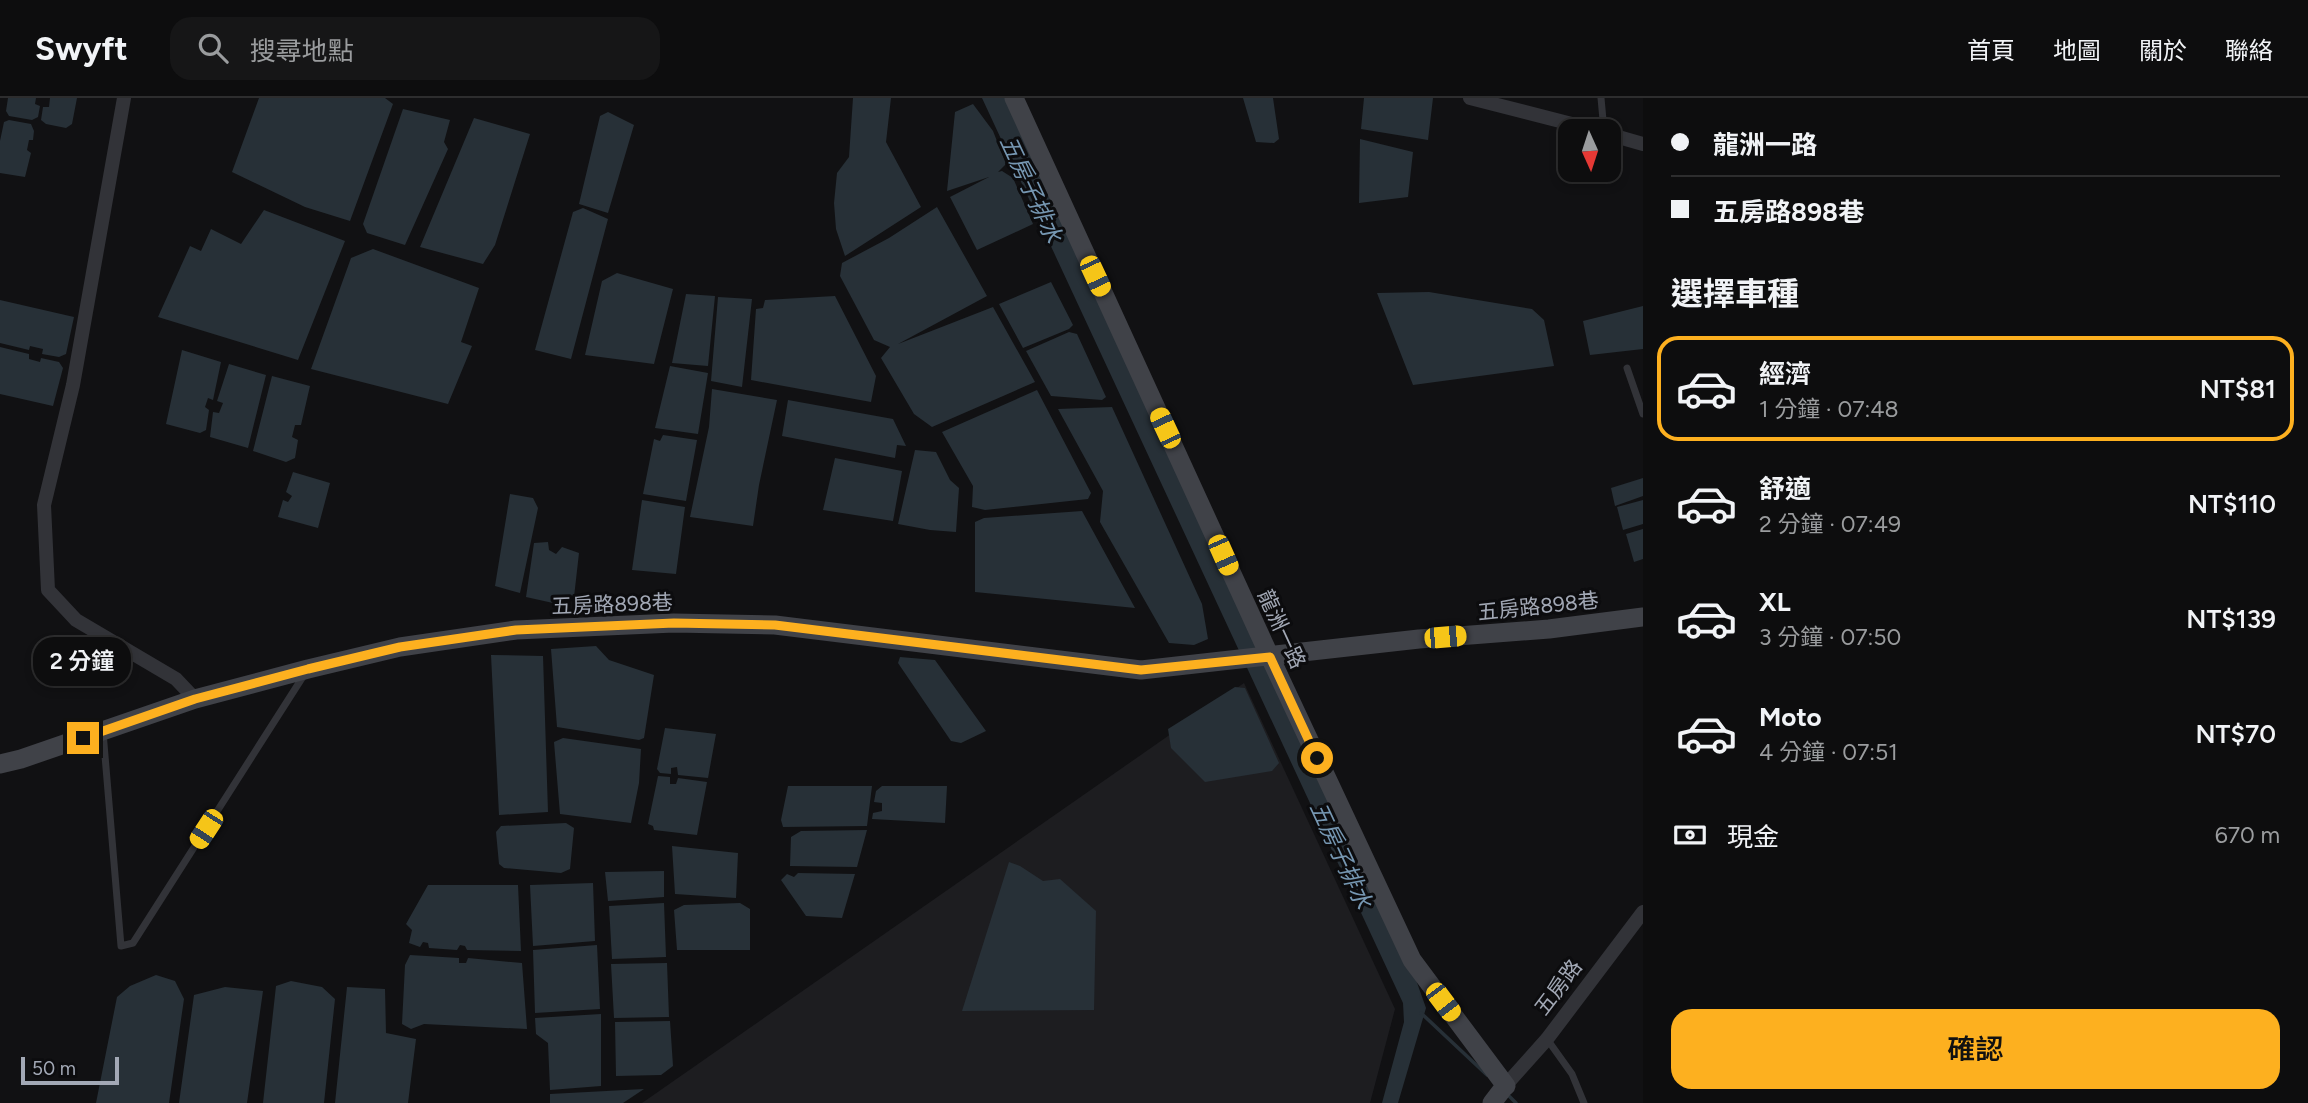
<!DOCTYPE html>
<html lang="zh-TW">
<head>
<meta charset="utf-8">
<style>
  body { margin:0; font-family:Figtree,"Noto Sans TC",sans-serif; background:#161617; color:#f1f3f6; height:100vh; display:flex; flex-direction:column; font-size:26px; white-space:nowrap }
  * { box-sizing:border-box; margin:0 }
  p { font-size:23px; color:#9a9c9e }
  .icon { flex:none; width:38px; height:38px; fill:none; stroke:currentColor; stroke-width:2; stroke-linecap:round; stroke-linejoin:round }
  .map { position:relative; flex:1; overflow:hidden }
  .side { display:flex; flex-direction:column; background:#0d0d0e; width:665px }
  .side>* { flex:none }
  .guide { display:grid; align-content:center; height:154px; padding:0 28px; background:#0d0d0e }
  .needle { width:46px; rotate:177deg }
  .buttons { position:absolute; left:1558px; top:21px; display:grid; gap:14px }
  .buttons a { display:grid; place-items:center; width:63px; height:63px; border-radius:14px; background:#0d0d0e; box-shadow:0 4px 10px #0003,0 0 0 2px #2d2d2e; font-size:35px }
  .scale { position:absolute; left:21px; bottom:18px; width:98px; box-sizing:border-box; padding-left:7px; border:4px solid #a2a8b5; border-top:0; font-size:19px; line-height:24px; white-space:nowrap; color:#a2a8b5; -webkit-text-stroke:5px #0c0c0e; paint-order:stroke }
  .end { position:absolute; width:32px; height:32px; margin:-16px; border:9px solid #fdb01f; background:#111; box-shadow:0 0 0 4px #111 }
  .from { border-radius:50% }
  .bubble { position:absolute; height:49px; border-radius:21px; background:#0d0d0e; box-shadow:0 4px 10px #0003,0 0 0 2px #2d2d2e; font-size:23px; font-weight:600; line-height:49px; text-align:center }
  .car { position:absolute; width:21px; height:42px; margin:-21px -10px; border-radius:9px; box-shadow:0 0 5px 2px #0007; background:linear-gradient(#f5c518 24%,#345 0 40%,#f5c518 0 76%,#345 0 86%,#f5c518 0) }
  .guide b { display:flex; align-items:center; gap:24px; height:66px; font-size:26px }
  .guide b+b { border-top:2px solid #2d2d2e }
  .guide i { width:18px; height:18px; background:#f1f3f6 }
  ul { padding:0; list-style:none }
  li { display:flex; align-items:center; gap:21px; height:105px; margin:0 14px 10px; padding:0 14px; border:4px solid transparent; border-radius:21px }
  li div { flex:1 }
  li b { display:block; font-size:26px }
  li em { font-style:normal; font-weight:600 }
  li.current { border-color:#fdb01f }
  li>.icon { width:63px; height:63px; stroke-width:1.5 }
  h2 { padding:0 28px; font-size:32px; line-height:84px }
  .pay { display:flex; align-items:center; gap:18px; height:77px; padding:0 28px; font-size:26px }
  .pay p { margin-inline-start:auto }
  .button { display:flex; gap:14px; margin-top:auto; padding:14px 28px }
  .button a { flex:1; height:80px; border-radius:21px; background:#fdb01f; color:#111; font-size:28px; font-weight:600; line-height:80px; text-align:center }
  header { display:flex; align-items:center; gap:42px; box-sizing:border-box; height:98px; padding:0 35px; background:#0d0d0e; border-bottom:2px solid #2d2d2e }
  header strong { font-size:33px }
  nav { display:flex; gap:38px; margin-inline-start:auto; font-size:24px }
  .search { width:490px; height:63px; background:#161617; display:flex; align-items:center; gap:18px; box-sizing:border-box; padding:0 24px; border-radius:21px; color:#9a9c9e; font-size:26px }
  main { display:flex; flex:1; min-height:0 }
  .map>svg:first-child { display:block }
  .built { fill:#1d1d20 }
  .water { fill:#273037 }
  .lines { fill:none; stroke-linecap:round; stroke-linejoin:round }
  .stream { stroke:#273037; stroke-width:3.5 }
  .lane { stroke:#323338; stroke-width:7 }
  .street { stroke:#323338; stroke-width:14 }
  .secondary { stroke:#404248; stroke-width:19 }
  .route { stroke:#fdb01f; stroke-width:9 }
  .labels { text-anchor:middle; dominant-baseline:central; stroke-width:6; stroke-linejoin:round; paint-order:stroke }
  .street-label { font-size:21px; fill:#a2a8b5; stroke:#0c0c0e }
  .water-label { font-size:23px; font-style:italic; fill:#7697b2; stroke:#0c0c0e }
</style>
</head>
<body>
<header>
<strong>Swyft</strong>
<div class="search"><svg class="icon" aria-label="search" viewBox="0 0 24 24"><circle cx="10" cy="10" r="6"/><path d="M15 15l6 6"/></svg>搜尋地點</div>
<nav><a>首頁</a><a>地圖</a><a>關於</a><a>聯絡</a></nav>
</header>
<main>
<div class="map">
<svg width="1643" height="1005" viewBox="0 0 1643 1005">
  <rect width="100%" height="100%" fill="#111113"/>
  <!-- built -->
  <path class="built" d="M1244,585L1395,911L1370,1005H642Z"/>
  <!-- water -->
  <path class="water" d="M8,0H36L35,6L40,8L38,19L32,22L9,18L6,13Z
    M50,0H77L72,26L66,30L46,26L41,22L43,9H49Z
    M259,0H385L393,6L350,123L305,109L232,74Z
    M853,0H891L886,44L921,109L845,158L836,131L834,105L837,75L849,59Z
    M982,0H1008L1409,862L1426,910L1398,1005H1382L1404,924L1403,905Z
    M1243,0H1273L1279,41L1274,45L1256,44Z
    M1364,0H1433L1428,42L1361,31Z
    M973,6L993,33L1006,66L998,74L1002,73L1013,80L1033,126L977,152L950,99L989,79L947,93L955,14Z
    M403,11L450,22L444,44L448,51L405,147L367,135L363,126Z
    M608,14L634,27L608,115L579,106L600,18Z
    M474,20L530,36L495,147L483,166L420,149Z
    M9,22L31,26L34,33L33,42H29L27,52L31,55L25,79L0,75V43L4,24Z
    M1360,41L1413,54L1408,99L1359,105Z
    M937,109L987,198L898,246L993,209L1035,284L932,329L914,316L881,260L890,249L874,242L840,178L842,165L889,140Z
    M583,110L608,121L571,261L535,252L573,114Z
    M264,112L345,143L298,262L158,219L190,148L201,153L211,131L241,146Z
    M373,151L479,190L461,244L472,248L448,306L311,271L351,160Z
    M617,175L673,191L654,266L585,257L602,183Z
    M1051,184L1073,227L1069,231L1023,250L999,206Z
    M1429,194L1532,211L1544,222L1554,268L1413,287L1377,195Z
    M686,196L715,198L708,268L672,265Z
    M835,198L876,278L871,304L751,282L756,211L763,210L765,202Z
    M718,199L752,201L742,289L711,283Z
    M0,202L74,219L66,256L59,259L42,256L43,251L30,248L29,252L0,245Z
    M1643,208V251L1590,257L1583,223Z
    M1069,234L1077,236L1106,299L1102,302L1051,298L1026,253Z
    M0,249L29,256V261L40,264L41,260L59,264L63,270L53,308L0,296Z
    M182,252L221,264L213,302L208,300L205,309L209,312L206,332L200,335L166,326Z
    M229,266L266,277L248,350L210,339L213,314L219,315L223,305L217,303Z
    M670,268L708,275L698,336L655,330Z
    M272,278L310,288L301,327H295L292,339L298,342L295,360L286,364L253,353Z
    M712,291L777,302L759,387L753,428L690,419L709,329Z
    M1037,292L1091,395L1088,401L985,412L972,409L973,388L942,334Z
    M788,302L893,321L906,348L897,347L895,360L782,338Z
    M1112,309L1202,506L1208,541L1194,547L1169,545L1100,424L1103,393L1058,311Z
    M663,337L697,342L686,403L643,396L654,341L660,343Z
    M915,352L936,354L950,382L959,390L956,434L930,432L898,426Z
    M835,360L902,373L893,423L823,412Z
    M293,374L330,385L318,430L278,419L283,402L288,404L292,398L286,394Z
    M1643,380V398L1615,408L1611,390Z
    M510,396L533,400L538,410L520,495L495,488Z
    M642,402L685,409L676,476L632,472Z
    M1643,402V426L1623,432L1617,409Z
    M1082,413L1135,510L975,494V424L984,420Z
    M1643,431V461L1634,464L1626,436Z
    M548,444L549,452L556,456L562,449L579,455L574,499L553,505L526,499L534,445Z
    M596,548L609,562L654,577L644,640L639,642L557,629L551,551Z
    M491,557L543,558L548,714L499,717Z
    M900,559L935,562L986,633L961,645L951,643L898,565Z
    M1235,589L1245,590L1279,665L1272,673L1205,684L1171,650L1168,631Z
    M665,630L716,636L708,680L678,677L677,669L671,670V676L660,675L657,671Z
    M563,640L641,651L639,685L631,725L560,716L554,644Z
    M658,678L670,679V686H676L678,680L707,684L697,737L654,732L653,728L648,726Z
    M788,688H872L867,728L783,729L781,722Z
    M882,688H947L945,725L872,721L873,715L882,713V705L874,704L876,693Z
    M566,725L574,730L570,771L561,775L504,770L499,766L496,734L501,728Z
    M867,732L857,769L790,768L791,739L801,733Z
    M672,748L738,755L736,800L675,796Z
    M1009,764L1020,768L1043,783L1060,781L1096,813L1094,912L962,913Z
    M664,773V799L608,803L605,774Z
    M798,775L855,776L842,820L806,818L781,782L787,776L794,779Z
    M593,785L595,843L533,848L530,787Z
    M428,787H518L521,853L467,852L465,848L460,847L457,852L429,850L428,845L423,844L420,849L409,845L412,832L406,826Z
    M664,805L666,859L612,861L609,808Z
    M740,805L750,811V852H677L674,812L684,807Z
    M597,847L600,911L535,915L533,852Z
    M410,857L459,860V865H466L468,860L522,865L527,931L424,926L411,931L402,926L405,867Z
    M667,865L669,919L614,920L611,866Z
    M156,877L175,883L184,901L169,1005H96L117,899L130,888Z
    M291,883L322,889L335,901L324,1005H263L276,888Z
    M225,889L263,893L247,1005H179L194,897Z
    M347,889L385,891L386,935L416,941L408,1005H335Z
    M601,916V988L550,992L548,945L536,936L535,920Z
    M670,923L673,968L661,977L616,978L615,924Z
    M644,991L623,1005H550V996Z"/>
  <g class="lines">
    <!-- stream -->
    <path class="stream" d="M1421,915L1487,977
      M1508,997L1516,1005"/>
    <!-- lane -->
    <path class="lane" d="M1601,0L1604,33
      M1627,270L1643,316
      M103,634L121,848L133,845L304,577
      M1547,941L1572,976L1584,1005"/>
    <!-- street -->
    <path class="street" d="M124,0L73,287L44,407L48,492L76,522L176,581L195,601
      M1470,0L1599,33
      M1608,36L1643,46
      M1505,988L1547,941L1643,814"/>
    <!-- secondary -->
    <path class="secondary" d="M1014,0L1270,559L1412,862L1506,988
      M0,666L21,661L195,601L308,571L400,549L516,532L674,525L775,527L1141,572L1419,541L1549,531L1643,519
      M1492,1005L1505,988"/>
  </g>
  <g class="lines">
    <!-- route -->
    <path class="route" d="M83,640L195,601L308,571L400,549L516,532L674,525L775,527L1141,572L1270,559L1317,660"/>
  </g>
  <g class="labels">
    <!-- street labels -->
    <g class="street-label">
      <text transform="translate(612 506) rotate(-2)">五房路898巷</text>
      <text transform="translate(1538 508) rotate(-6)">五房路898巷</text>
      <text transform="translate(1282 531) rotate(65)">龍洲一路</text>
      <text transform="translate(1558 889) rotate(-53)">五房路</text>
    </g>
    <!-- water labels -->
    <g class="water-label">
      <text transform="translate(1031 91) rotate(65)">五房子排水</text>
      <text transform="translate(1341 757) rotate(65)">五房子排水</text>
    </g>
  </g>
</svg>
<div class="buttons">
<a><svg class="needle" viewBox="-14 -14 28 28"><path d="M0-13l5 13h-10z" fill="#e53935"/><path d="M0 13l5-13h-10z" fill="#9a9c9e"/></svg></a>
</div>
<div class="scale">50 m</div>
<i class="end from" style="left:1317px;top:660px"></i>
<i class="end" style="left:83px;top:640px"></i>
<div class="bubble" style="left:33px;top:539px;width:98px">2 分鐘</div>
<i class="car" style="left:1095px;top:178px;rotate:155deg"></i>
<i class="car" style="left:1165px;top:330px;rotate:335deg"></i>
<i class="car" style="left:1223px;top:457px;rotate:156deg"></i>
<i class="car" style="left:1445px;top:539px;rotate:85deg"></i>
<i class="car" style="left:206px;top:731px;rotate:213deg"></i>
<i class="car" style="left:1443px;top:904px;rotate:143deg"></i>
</div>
<section class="side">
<div class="guide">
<b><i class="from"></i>龍洲一路</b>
<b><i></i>五房路898巷</b>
</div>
<h2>選擇車種</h2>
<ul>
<li class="current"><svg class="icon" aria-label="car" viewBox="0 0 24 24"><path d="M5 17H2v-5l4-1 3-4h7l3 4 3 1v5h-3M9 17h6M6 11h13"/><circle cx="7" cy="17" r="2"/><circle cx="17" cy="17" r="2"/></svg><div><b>經濟</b><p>1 分鐘 · 07:48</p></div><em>NT$81</em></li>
<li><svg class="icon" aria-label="car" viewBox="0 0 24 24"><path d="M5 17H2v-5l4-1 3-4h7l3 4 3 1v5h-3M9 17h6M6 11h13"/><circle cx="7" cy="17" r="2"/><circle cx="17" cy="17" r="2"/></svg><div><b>舒適</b><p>2 分鐘 · 07:49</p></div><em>NT$110</em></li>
<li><svg class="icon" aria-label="car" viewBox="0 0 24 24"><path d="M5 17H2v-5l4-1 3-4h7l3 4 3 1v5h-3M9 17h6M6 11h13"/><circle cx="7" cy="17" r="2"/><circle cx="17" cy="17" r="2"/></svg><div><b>XL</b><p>3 分鐘 · 07:50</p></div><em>NT$139</em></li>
<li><svg class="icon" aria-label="car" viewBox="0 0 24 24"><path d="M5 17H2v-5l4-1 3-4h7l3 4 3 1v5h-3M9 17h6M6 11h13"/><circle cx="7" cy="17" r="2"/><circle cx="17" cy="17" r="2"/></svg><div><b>Moto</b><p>4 分鐘 · 07:51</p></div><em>NT$70</em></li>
</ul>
<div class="pay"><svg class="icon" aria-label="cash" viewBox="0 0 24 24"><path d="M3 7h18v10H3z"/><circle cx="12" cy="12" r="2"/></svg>現金<p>670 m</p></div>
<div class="button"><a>確認</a></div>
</section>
</main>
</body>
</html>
